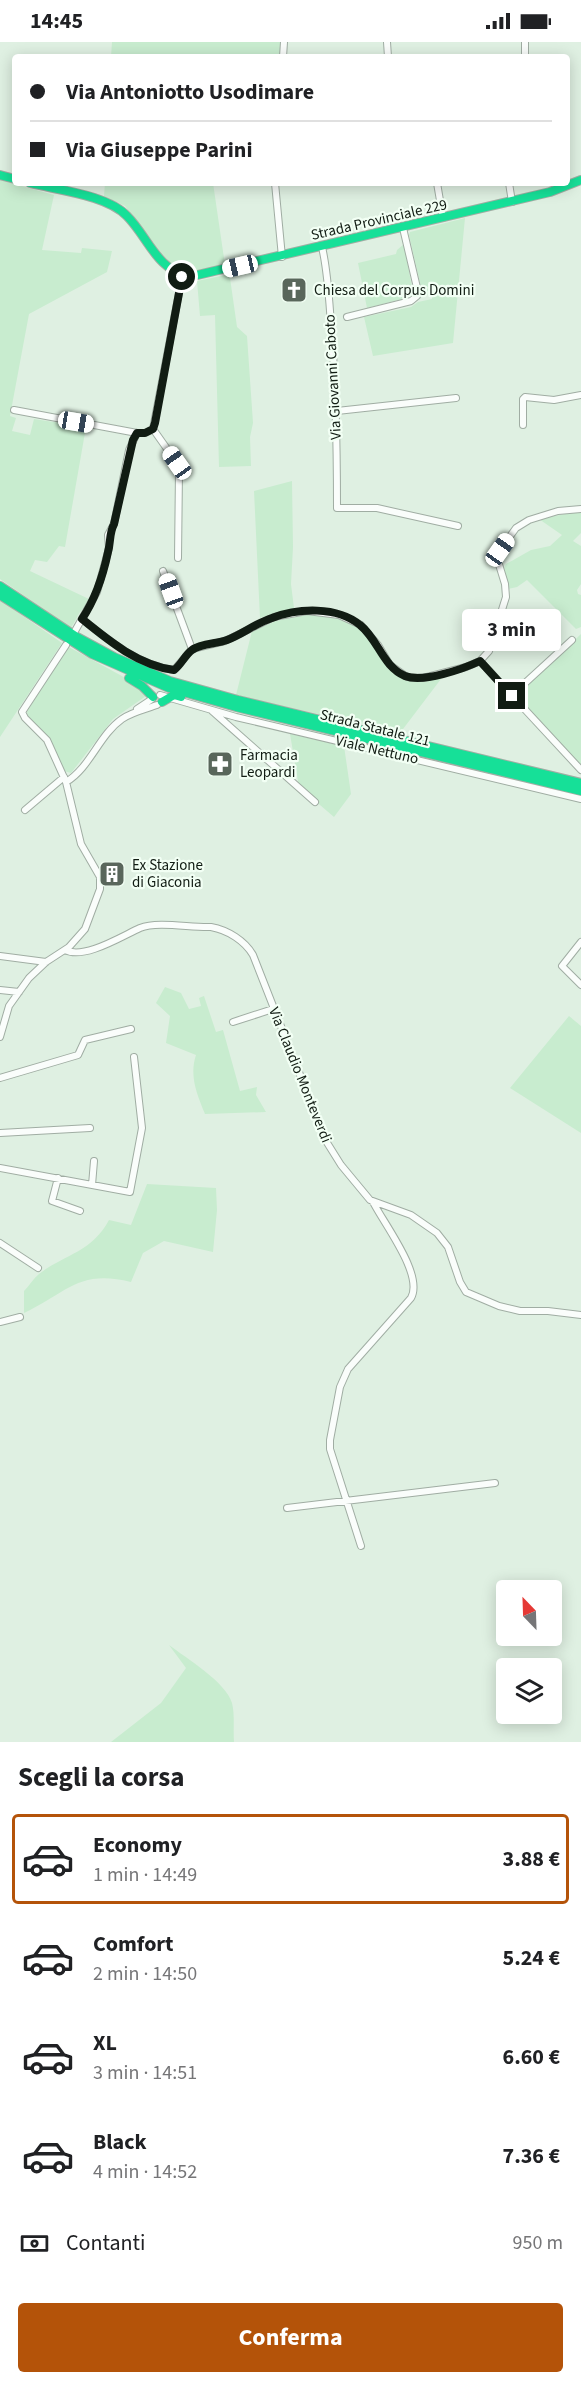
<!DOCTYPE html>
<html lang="it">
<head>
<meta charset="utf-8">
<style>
  body { margin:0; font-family:"Source Sans 3",sans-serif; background:#f2f2f2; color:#202124; height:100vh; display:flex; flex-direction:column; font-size:22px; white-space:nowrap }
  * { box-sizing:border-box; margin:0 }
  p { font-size:20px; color:#757577 }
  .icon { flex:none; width:33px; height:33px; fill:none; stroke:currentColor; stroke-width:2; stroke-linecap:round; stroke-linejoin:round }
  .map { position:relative; height:1700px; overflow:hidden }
  .details { display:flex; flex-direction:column; background:#fff; flex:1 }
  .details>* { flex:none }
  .hud { position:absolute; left:12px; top:12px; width:558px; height:132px; border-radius:6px; box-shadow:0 3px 15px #0003; display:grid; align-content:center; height:132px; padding:0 18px; background:#fff }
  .needle { width:39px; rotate:337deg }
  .fabs { position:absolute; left:496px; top:1538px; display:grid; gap:12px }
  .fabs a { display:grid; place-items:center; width:66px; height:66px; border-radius:6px; background:#fff; box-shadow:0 3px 15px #0003; font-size:30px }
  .end { position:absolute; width:27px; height:27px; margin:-14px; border:8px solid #111c13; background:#fff; box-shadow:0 0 0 3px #fff }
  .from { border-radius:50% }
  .bubble { position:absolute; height:42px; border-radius:6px; background:#fff; box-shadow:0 3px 15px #0003; font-size:20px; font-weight:700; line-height:42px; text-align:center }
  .car { position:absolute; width:18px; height:36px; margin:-18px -9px; border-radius:8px; box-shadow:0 0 4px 2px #0007; background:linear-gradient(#fff 24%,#345 0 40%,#fff 0 76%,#345 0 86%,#fff 0) }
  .hud b { display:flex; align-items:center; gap:21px; height:57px; font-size:22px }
  .hud b+b { border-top:2px solid #e0e0e0 }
  .hud i { width:15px; height:15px; background:#202124 }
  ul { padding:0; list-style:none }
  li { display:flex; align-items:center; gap:18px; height:90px; margin:0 12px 9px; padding:0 6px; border:3px solid transparent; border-radius:6px }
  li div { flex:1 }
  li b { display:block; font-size:22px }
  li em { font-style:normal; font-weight:700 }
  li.selected { border-color:#b45309 }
  li>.icon { width:54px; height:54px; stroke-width:1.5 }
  h2 { padding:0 18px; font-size:27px; line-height:72px }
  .pay { display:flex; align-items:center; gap:15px; height:66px; padding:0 18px; font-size:22px }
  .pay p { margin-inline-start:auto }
  .action { display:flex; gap:12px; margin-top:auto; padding:12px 18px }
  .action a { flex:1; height:69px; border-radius:6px; background:#b45309; color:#fff; font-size:24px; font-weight:700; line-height:69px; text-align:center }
  .status { display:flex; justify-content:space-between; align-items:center; height:42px; padding:0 30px; background:#fff; direction:ltr }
  .status svg { height:16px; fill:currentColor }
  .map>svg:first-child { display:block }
  .green { fill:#c8eccf }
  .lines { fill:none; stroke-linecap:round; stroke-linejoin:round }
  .street-casing { stroke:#a0ada3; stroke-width:8 }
  .fast-casing { stroke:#a0ada3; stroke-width:10 }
  .street { stroke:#fafdfb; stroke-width:6 }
  .fast { stroke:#16e098; stroke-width:8 }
  .route { stroke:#111c13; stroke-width:8 }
  .labels { text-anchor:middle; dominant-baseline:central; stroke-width:4.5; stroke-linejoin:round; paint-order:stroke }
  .street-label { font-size:15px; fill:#111c13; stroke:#f2fff4 }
  .poi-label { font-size:15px; fill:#111c13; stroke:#f2fff4; text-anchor:start }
</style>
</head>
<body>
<div class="status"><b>14:45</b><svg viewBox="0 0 49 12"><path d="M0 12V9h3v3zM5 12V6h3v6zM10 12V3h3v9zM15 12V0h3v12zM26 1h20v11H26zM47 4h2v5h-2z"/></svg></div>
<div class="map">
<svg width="581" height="1700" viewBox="0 0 581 1700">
  <rect width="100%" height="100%" fill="#dff0e2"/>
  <!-- green -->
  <path class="green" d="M112,0H281V15H111Z
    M0,138L54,153L42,208L81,211L82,206L112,209L107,230L29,272L10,374L16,376L12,389L30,393L34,377L86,385L65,505L59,504L47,520L35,518L30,529L91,558L80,570L71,586L0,537Z
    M105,141H213L225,223L196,230L176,226L165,217L125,164L104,154Z
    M465,176L453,301L373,314L364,275L411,265L418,260L432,257V252L423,254L409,193L410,190Z
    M404,202L413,251L410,255L367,266L358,221L396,212L397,208Z
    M226,233L230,236L237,285L247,294L253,381L250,395L251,424L219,425L215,273L200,274L197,239Z
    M292,439L293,505L291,542L294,566L260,576L254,449Z
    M581,469V491L573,499L581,504V542L577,548L578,552L581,553V585L576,587L527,538L517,545L508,547L504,526L506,522L531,508L550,504L562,493L539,477Z
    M0,558L62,601L0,695Z
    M307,573C324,575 341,575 356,584C375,597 382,633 407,637C418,639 433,634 444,633L400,691L236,653L252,589L276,579Z
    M581,592V724L516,655Z
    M67,604L131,639L146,654L113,677L71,731L64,729L52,701L29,677L27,670Z
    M290,692L344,704L351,752L334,775L299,745Z
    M165,945L181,951L189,967L201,964L199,956L204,954L216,990L223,988L240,1049L257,1045L256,1053L266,1070L205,1072C197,1052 189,1034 196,1013L166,1001L170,974L156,961Z
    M569,974L581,984V1091L510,1046Z
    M147,1142L216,1146L217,1168L213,1210L164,1199L143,1211L131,1240C78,1227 67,1251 24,1271V1249C29,1244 33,1237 39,1232C65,1212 91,1211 109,1178L131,1183Z
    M169,1603C186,1616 226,1640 232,1661C235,1673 233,1688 234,1700H111L161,1661L186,1626Z"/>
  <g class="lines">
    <!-- street casing -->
    <g class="street-casing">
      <path id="street" d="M387,0L388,15
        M525,0V15
        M283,15L284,0
        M275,141L282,215
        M437,141L443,176
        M509,141L512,160
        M322,205C328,231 329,256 331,283C336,344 337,405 337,466H377L458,484
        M347,275L411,259L417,254L418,250L403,186
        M14,368L137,391H145L153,387
        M337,369L456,356
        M523,383V357L525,355L554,358L581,353
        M178,516L179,429L177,421L153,387L182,235
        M163,529L192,607
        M82,577C109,599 138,623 174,628L192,607L225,599L274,575L307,569L339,573L361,583L378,603L390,623L407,635L423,636L466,625L480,619L489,609L506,555L505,542L497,516L500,508L516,486L529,478L558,469L581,467
        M75,589L97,550L109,506L108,493L114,482L129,408L137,391
        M66,603L22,670L25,676L47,698L66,740
        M480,619L581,728
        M160,653L236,675L581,757
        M512,653L572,598
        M137,667L152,657
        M211,668L315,760
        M25,768L64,735
        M581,900L562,924L581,943
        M65,908C84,918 122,894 140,886C158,879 191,886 211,885C228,888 245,899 253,913L326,1099L341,1123L370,1158L411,1173L437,1191L448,1205L460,1240L466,1250L499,1264L520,1269H548L581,1273
        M0,914L46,920
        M0,948L19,950
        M233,980L273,967
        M0,995L9,964L29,936L46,920L69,905L85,887L100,847V835L81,802L66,740C90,726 99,693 122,677C132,670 146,667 157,663
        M0,1036L78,1013L85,998L131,987
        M0,1091L90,1086
        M0,1126L130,1150L142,1086L134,1015
        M58,1136L52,1159L80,1169
        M92,1143L94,1119
        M0,1201L38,1226
        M0,1280L20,1275
        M287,1466L495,1441
        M361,1504L330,1407V1398L340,1345L348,1327L411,1256C424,1233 384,1182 373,1160"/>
    </g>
    <!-- fast casing -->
    <g class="fast-casing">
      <path id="fast" d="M0,133L15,137
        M30,141C57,148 108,153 127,174C148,195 156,227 189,235L550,150L581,138
        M0,544L77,595L114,615L170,639L238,658L581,741
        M0,553L92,612L169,646L236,665L581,749
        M129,636L142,644L153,655
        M162,660L174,653L181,655"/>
    </g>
    <!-- street -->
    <use href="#street" class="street"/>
    <!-- fast -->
    <use href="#fast" class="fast"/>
  </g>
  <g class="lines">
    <!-- route -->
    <path class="route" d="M182,235L155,381L153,387L145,391H137L133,398L114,482C109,492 111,499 108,510C103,534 96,556 82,577C109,599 138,623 174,628C181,623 185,613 192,608C201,601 217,602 227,598C243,592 256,581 272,576C298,566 337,564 360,583C378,597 383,625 405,634C423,641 463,627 480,619L512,654"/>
  </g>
  <!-- icons -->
  <defs>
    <g id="church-square" transform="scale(1.35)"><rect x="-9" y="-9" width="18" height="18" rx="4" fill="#59665b" stroke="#f2fff4"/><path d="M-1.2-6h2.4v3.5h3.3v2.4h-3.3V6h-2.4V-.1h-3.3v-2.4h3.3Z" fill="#fff"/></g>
    <g id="pharmacy-square" transform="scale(1.35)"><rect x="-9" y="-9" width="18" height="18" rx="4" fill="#59665b" stroke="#f2fff4"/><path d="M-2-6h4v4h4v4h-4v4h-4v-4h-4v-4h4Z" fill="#fff"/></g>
    <g id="building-square" transform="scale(1.35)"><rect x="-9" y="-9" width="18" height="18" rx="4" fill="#59665b" stroke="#f2fff4"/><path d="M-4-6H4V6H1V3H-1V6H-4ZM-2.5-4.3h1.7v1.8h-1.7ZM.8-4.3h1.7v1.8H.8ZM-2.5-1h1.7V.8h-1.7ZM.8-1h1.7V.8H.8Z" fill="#fff"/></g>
  </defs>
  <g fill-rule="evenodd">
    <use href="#church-square" x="294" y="248"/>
    <use href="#pharmacy-square" x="220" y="722"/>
    <use href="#building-square" x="112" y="832"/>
  </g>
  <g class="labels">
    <!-- street labels -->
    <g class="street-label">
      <text transform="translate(379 178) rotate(-13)">Strada Provinciale 229</text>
      <text transform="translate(333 335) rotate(-93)">Via Giovanni Caboto</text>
      <text transform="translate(375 686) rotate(14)">Strada Statale 121</text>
      <text transform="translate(377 708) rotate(13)">Viale Nettuno</text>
      <text transform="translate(300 1033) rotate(68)">Via Claudio Monteverdi</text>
    </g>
    <!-- poi labels -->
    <g class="poi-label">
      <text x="314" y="248">Chiesa del Corpus Domini</text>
      <text x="240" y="713">Farmacia<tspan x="240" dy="17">Leopardi</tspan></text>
      <text x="132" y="823">Ex Stazione<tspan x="132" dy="17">di Giaconia</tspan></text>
    </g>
  </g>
</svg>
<div class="fabs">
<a><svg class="needle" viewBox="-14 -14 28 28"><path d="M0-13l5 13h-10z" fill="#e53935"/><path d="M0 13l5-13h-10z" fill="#757577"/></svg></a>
<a><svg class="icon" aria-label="layers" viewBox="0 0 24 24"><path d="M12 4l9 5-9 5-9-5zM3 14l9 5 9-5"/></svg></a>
</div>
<i class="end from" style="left:182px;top:235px"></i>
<i class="end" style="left:512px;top:654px"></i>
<div class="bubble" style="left:462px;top:567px;width:99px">3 min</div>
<i class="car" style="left:240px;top:224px;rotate:257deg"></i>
<i class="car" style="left:76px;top:380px;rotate:100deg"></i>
<i class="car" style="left:177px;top:421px;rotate:325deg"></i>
<i class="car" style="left:500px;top:508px;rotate:35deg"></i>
<i class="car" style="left:171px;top:549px;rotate:340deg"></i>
<div class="hud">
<b><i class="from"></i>Via Antoniotto Usodimare</b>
<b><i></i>Via Giuseppe Parini</b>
</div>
</div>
<section class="details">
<h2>Scegli la corsa</h2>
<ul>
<li class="selected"><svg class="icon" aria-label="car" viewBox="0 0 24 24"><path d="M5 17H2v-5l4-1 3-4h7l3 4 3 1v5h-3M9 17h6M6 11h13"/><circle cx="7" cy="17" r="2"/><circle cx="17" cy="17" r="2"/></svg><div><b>Economy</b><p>1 min · 14:49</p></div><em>3.88 €</em></li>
<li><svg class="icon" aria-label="car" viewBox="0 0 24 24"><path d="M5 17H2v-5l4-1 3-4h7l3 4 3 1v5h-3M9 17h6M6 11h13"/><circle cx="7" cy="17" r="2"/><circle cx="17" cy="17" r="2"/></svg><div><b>Comfort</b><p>2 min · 14:50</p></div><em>5.24 €</em></li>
<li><svg class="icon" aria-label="car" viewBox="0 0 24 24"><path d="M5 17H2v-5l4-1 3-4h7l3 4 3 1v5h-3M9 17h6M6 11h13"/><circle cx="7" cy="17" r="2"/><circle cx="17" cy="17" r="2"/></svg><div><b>XL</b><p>3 min · 14:51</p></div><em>6.60 €</em></li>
<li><svg class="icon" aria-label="car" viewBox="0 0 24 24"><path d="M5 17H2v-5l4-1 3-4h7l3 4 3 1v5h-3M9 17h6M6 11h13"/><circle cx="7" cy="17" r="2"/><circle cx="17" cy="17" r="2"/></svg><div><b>Black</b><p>4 min · 14:52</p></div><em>7.36 €</em></li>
</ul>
<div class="pay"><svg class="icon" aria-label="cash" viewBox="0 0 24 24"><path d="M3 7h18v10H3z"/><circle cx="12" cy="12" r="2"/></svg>Contanti<p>950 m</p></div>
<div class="action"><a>Conferma</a></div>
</section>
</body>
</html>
